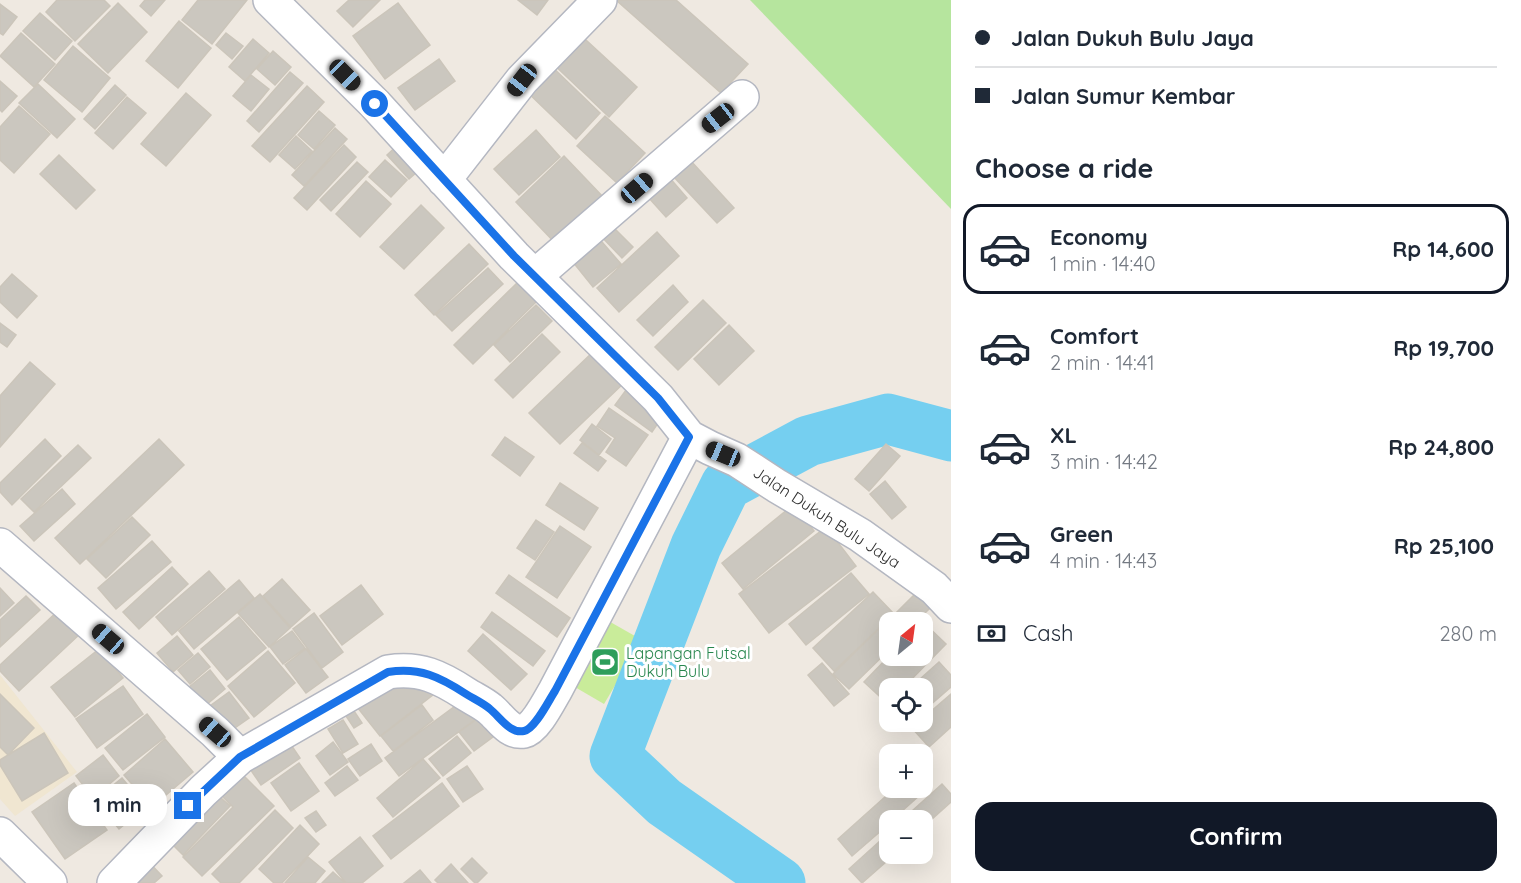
<!DOCTYPE html>
<html lang="en">
<head>
<meta charset="utf-8">
<style>
  body { margin:0; font-family:Quicksand,sans-serif; background:#f2f2f3; color:#1f2937; height:100vh; display:flex; flex-direction:column; font-size:22px; white-space:nowrap }
  * { box-sizing:border-box; margin:0 }
  p { font-size:20px; color:#747a83 }
  .icon { flex:none; width:33px; height:33px; fill:none; stroke:currentColor; stroke-width:2; stroke-linecap:round; stroke-linejoin:round }
  .map { position:relative; flex:1; overflow:hidden }
  .details { display:flex; flex-direction:column; background:#fff; width:570px }
  .details>* { flex:none }
  .top-card { display:grid; align-content:center; height:132px; padding:0 24px; background:#fff }
  .needle { width:39px; rotate:29deg }
  .tools { position:absolute; left:879px; top:612px; display:grid; gap:12px }
  .tools a { display:grid; place-items:center; width:54px; height:54px; border-radius:12px; background:#fff; box-shadow:0 6px 24px #0002; font-size:30px }
  .end { position:absolute; width:27px; height:27px; margin:-14px; border:8px solid #1a73e8; background:#fff; box-shadow:0 0 0 3px #fff }
  .from { border-radius:50% }
  .bubble { position:absolute; height:42px; border-radius:18px; background:#fff; box-shadow:0 6px 24px #0002; font-size:20px; font-weight:700; line-height:42px; text-align:center }
  .car { position:absolute; width:18px; height:36px; margin:-18px -9px; border-radius:8px; box-shadow:0 0 4px 2px #0007; background:linear-gradient(#222 24%,#8ab4d8 0 40%,#222 0 76%,#8ab4d8 0 86%,#222 0) }
  .top-card b { display:flex; align-items:center; gap:21px; height:57px; font-size:22px }
  .top-card b+b { border-top:2px solid #e0e1e3 }
  .top-card i { width:15px; height:15px; background:#1f2937 }
  ul { padding:0; list-style:none }
  li { display:flex; align-items:center; gap:18px; height:90px; margin:0 12px 9px; padding:0 12px; border:3px solid transparent; border-radius:18px }
  li div { flex:1 }
  li b { display:block; font-size:22px }
  li em { font-style:normal; font-weight:700 }
  li.selected { border-color:#111827 }
  li>.icon { width:54px; height:54px; stroke-width:1.5 }
  h2 { padding:0 24px; font-size:27px; line-height:72px }
  .pay { display:flex; align-items:center; gap:15px; height:66px; padding:0 24px; font-size:22px }
  .pay p { margin-inline-start:auto }
  .primary-button { display:flex; gap:12px; margin-top:auto; padding:12px 24px }
  .primary-button a { flex:1; height:69px; border-radius:18px; background:#111827; color:#fff; font-size:24px; font-weight:700; line-height:69px; text-align:center }
  main { display:flex; flex:1; min-height:0 }
  .map>svg:first-child { display:block }
  .education { fill:#f0e6d1 }
  .green { fill:#b6e59e }
  .pitch { fill:#c9ec9a }
  .lines { fill:none; stroke-linecap:round; stroke-linejoin:round }
  .river { stroke:#75cff0; stroke-width:51 }
  .building { fill:#cbc7bf; stroke:#cbc5ba; stroke-width:1.5 }
  .minor-casing { stroke:#b4b7c1; stroke-width:36 }
  .minor { stroke:#fff; stroke-width:33 }
  .route { stroke:#1a73e8; stroke-width:8 }
  .labels { text-anchor:middle; dominant-baseline:central; stroke-width:6; stroke-linejoin:round; paint-order:stroke }
  .street-label { font-size:16px; fill:#2e2e2e; stroke:#fff }
  .leisure-label { font-size:16px; fill:#27864d; stroke:#fff; text-anchor:start }
</style>
</head>
<body>
<main>
<div class="map">
<svg width="951" height="883" viewBox="0 0 951 883">
  <rect width="100%" height="100%" fill="#efe9e1"/>
  <!-- education -->
  <path class="education" d="M0,675L77,772L15,816L0,799Z"/>
  <!-- green -->
  <path class="green" d="M750,0H951V209Z"/>
  <!-- pitch -->
  <path class="pitch" d="M605,619L642,640L604,704L568,683Z"/>
  <g class="lines">
    <!-- river -->
    <path class="river" d="M780,883L664,802L615,756L696,546L726,485L808,441L888,419L951,436"/>
  </g>
  <!-- building -->
  <path class="building" d="M57,0H104L110,6L75,41L46,12Z
    M145,0H165L151,16L140,6Z
    M198,0H247L212,44L182,20Z
    M349,0H380L353,27L337,11Z
    M518,0H548L537,15Z
    M616,0H676L748,64L721,93Z
    M118,3L147,32L108,73L78,44Z
    M398,3L430,45L385,79L353,36Z
    M0,4L17,17L3,35L0,33Z
    M40,13L72,41L55,60L23,31Z
    M179,21L211,48L178,88L146,61Z
    M574,29L637,87L609,117L547,58Z
    M21,33L55,64L34,87L0,56Z
    M226,33L243,46L232,59L216,45Z
    M253,39L269,53L245,81L229,67Z
    M73,46L110,78L82,112L44,80Z
    M273,51L291,67L275,85L257,69Z
    M439,59L455,81L415,110L398,88Z
    M547,62L600,113L576,139L522,87Z
    M290,72L303,83L259,132L247,121Z
    M251,75L269,89L251,111L233,96Z
    M0,81L17,96L2,112L0,110Z
    M38,84L75,119L57,138L19,103Z
    M115,85L126,95L95,129L84,119Z
    M307,86L324,102L270,162L252,146Z
    M186,93L211,115L166,166L141,144Z
    M127,97L146,113L113,149L95,133Z
    M19,106L50,134L14,173L0,160V127Z
    M319,111L335,125L314,149L298,135Z
    M605,116L645,153L617,183L577,146Z
    M335,128L347,139L304,186L292,175Z
    M536,130L560,157L519,195L494,169Z
    M296,136L312,151L295,169L279,155Z
    M402,141L425,165L409,179L387,155Z
    M344,145L356,157L307,210L294,198Z
    M59,155L95,190L76,209L40,174Z
    M564,156L605,199L557,245L516,202Z
    M385,160L407,180L391,197L369,177Z
    M690,160L734,208L717,223L673,176Z
    M357,162L368,172L331,211L320,200Z
    M662,169L687,198L666,217L640,188Z
    M366,181L391,204L360,237L336,214Z
    M421,205L444,228L404,269L380,247Z
    M609,223L633,247L622,258L598,233Z
    M657,232L679,256L619,312L597,288Z
    M596,235L621,264L593,287L569,257Z
    M469,244L488,264L434,315L415,295Z
    M488,268L503,284L452,331L436,315Z
    M12,274L37,296L17,318L0,302V287Z
    M518,282L537,301L473,364L454,345Z
    M673,285L688,302L653,336L637,320Z
    M703,300L726,323L678,370L655,347Z
    M536,305L552,321L510,362L494,345Z
    M0,323L16,335L7,347L0,342Z
    M729,325L754,351L719,385L694,359Z
    M542,334L560,352L513,398L495,380Z
    M595,350L626,381L560,444L529,413Z
    M30,362L55,384L0,447V396Z
    M629,386L665,413L652,432L615,405Z
    M609,408L648,435L626,466L606,452L615,438L597,426Z
    M592,424L611,439L599,455L580,440Z
    M505,437L534,457L520,476L492,455Z
    M45,439L61,456L12,505L0,492V483Z
    M159,439L184,465L80,564L55,538Z
    M582,443L606,461L598,471L574,453Z
    M886,444L900,456L869,491L855,479Z
    M78,445L91,458L34,512L21,499Z
    M885,481L906,507L892,519L870,494Z
    M560,483L598,508L584,530L546,505Z
    M62,489L75,504L34,541L20,526Z
    M793,505L814,531L743,589L722,563Z
    M132,517L150,535L106,578L87,559Z
    M536,520L554,532L535,560L517,548Z
    M560,526L591,547L557,598L526,577Z
    M826,527L856,566L769,633L739,594Z
    M152,541L171,562L116,609L98,588Z
    M172,567L188,584L139,629L123,612Z
    M209,571L225,589L172,635L156,617Z
    M851,573L869,594L806,645L789,624Z
    M509,575L570,618L557,637L496,593Z
    M282,579L310,610L291,627L263,596Z
    M239,580L254,598L194,649L179,631Z
    M361,585L383,614L342,645L320,616Z
    M924,585L939,599L916,622H908L897,612Z
    M0,588L14,603L0,616Z
    M873,592L894,614L834,671L813,648Z
    M260,594L290,628L269,647L238,613Z
    M26,596L40,610L0,647V620Z
    M60,609L82,632L19,691L0,671V665Z
    M492,612L545,651L533,666L481,627Z
    M314,613L343,652L322,668L293,629Z
    M895,613L905,622H890V649L849,689L833,674Z
    M239,617L266,648L227,680L201,649Z
    M922,621L946,644L903,688H890V703L888,704L864,682L890,655L922,656V622H920Z
    M292,631L305,648L283,664L270,647Z
    M483,634L527,674L511,690L468,651Z
    M177,636L193,655L173,672L157,653Z
    M99,649L123,678L75,717L51,687Z
    M306,649L328,677L306,693L285,665Z
    M268,651L295,683L254,717L228,686Z
    M198,653L210,667L190,684L178,670Z
    M939,662L951,675V687L922,712V688H910Z
    M822,663L849,694L834,706L808,675Z
    M210,670L225,689L205,706L189,687Z
    M397,677L438,691L380,736L350,698Z
    M123,686L143,714L97,748L76,719Z
    M229,692L249,718L229,732L210,706Z
    M0,694L34,728L8,755L0,747Z
    M951,694V727L929,747L912,728L919,722H922V719Z
    M466,698L480,716L399,776L385,758Z
    M346,699L362,723L354,728L338,704Z
    M422,705L433,720L393,751L381,736Z
    M487,712L501,731L474,751L459,732Z
    M147,714L165,737L123,770L105,748Z
    M343,720L358,744L343,753L328,729Z
    M44,733L68,773L22,801L0,765V760Z
    M285,736L300,758L261,785L246,763Z
    M457,736L471,753L443,776L429,759Z
    M165,739L193,772L152,807L124,775Z
    M333,742L348,762L330,775L316,756Z
    M371,744L382,761L360,776L348,759Z
    M103,755L119,776L93,798L76,776Z
    M423,759L440,778L393,817L377,798Z
    M299,763L319,791L291,811L271,783Z
    M347,766L358,780L335,796L325,783Z
    M467,766L483,789L463,802L447,779Z
    M237,769L274,806L202,876L183,857L233,807L215,789Z
    M122,778L146,807L119,829L95,800Z
    M74,783L107,830L65,859L32,812Z
    M442,783L459,806L391,859L373,836Z
    M942,784L951,794V802L922,828V820H902Z
    M895,788H913L920,795L892,820H890V823L852,856L838,839Z
    M211,789L230,806L183,855L165,837Z
    M275,810L293,828L239,883H221L212,874Z
    M316,811L326,825L316,832L305,818Z
    M300,825L319,844L282,883H274L259,869Z
    M890,832V854H895L862,883L849,869Z
    M360,837L383,866L362,883H346L329,862Z
    M143,856L162,876L154,883H118Z
    M308,857L325,871L315,883H285Z
    M472,858L487,873L477,883H475L461,869Z
    M451,864L468,883H438L435,880Z
    M420,870L431,883H404Z
    M333,872L345,883H322Z"/>
  <g class="lines">
    <!-- minor casing -->
    <g class="minor-casing">
      <path id="minor" d="M270,0L375,104L514,256L658,398L689,437L710,448L737,460L777,486L860,535L934,588L951,606
        M444,180L522,80L600,0
        M535,276L742,97
        M0,545L215,732L240,757
        M0,834L50,883
        M114,883L203,791L240,757L388,672C420,667 440,677 466,694C474,699 483,703 490,709C500,717 509,734 524,731C535,729 549,701 555,691L689,437"/>
    </g>
    <!-- minor -->
    <use href="#minor" class="minor"/>
  </g>
  <g class="lines">
    <!-- route -->
    <path class="route" d="M188,806L240,757L388,672C420,667 440,677 466,694C474,699 483,703 490,709C500,717 510,734 524,731C535,729 549,700 555,691L689,437L658,398L514,256L375,104"/>
  </g>
  <!-- icons -->
  <defs>
    <g id="stadium-square" transform="scale(1.5)"><rect x="-9" y="-9" width="18" height="18" rx="4" fill="#2e9e5b" stroke="#fff"/><path d="M0-5a6.5 5 0 1 0 0 10a6.5 5 0 1 0 0-10ZM-3.5-1.8h7v3.6h-7Z" fill="#fff"/></g>
  </defs>
  <g fill-rule="evenodd">
    <use href="#stadium-square" x="605" y="662"/>
  </g>
  <g class="labels">
    <!-- street labels -->
    <g class="street-label">
      <text transform="translate(827 517) rotate(33)">Jalan Dukuh Bulu Jaya</text>
    </g>
    <!-- leisure labels -->
    <g class="leisure-label">
      <text x="626" y="653">Lapangan Futsal<tspan x="626" dy="18">Dukuh Bulu</tspan></text>
    </g>
  </g>
</svg>
<div class="tools">
<a><svg class="needle" viewBox="-14 -14 28 28"><path d="M0-13l5 13h-10z" fill="#e53935"/><path d="M0 13l5-13h-10z" fill="#747a83"/></svg></a>
<a><svg class="icon" aria-label="locate" viewBox="0 0 24 24"><circle cx="12" cy="12" r="6"/><path d="M12 2v4M12 18v4M2 12h4M18 12h4"/></svg></a>
<a>+</a>
<a>−</a>
</div>
<i class="end from" style="left:375px;top:104px"></i>
<i class="end" style="left:188px;top:806px"></i>
<div class="bubble" style="left:68px;top:784px;width:99px">1 min</div>
<i class="car" style="left:345px;top:75px;rotate:135deg"></i>
<i class="car" style="left:522px;top:80px;rotate:218deg"></i>
<i class="car" style="left:718px;top:118px;rotate:232deg"></i>
<i class="car" style="left:637px;top:188px;rotate:49deg"></i>
<i class="car" style="left:723px;top:454px;rotate:292deg"></i>
<i class="car" style="left:108px;top:639px;rotate:311deg"></i>
<i class="car" style="left:215px;top:732px;rotate:311deg"></i>
</div>
<section class="details">
<div class="top-card">
<b><i class="from"></i>Jalan Dukuh Bulu Jaya</b>
<b><i></i>Jalan Sumur Kembar</b>
</div>
<h2>Choose a ride</h2>
<ul>
<li class="selected"><svg class="icon" aria-label="car" viewBox="0 0 24 24"><path d="M5 17H2v-5l4-1 3-4h7l3 4 3 1v5h-3M9 17h6M6 11h13"/><circle cx="7" cy="17" r="2"/><circle cx="17" cy="17" r="2"/></svg><div><b>Economy</b><p>1 min · 14:40</p></div><em>Rp 14,600</em></li>
<li><svg class="icon" aria-label="car" viewBox="0 0 24 24"><path d="M5 17H2v-5l4-1 3-4h7l3 4 3 1v5h-3M9 17h6M6 11h13"/><circle cx="7" cy="17" r="2"/><circle cx="17" cy="17" r="2"/></svg><div><b>Comfort</b><p>2 min · 14:41</p></div><em>Rp 19,700</em></li>
<li><svg class="icon" aria-label="car" viewBox="0 0 24 24"><path d="M5 17H2v-5l4-1 3-4h7l3 4 3 1v5h-3M9 17h6M6 11h13"/><circle cx="7" cy="17" r="2"/><circle cx="17" cy="17" r="2"/></svg><div><b>XL</b><p>3 min · 14:42</p></div><em>Rp 24,800</em></li>
<li><svg class="icon" aria-label="car" viewBox="0 0 24 24"><path d="M5 17H2v-5l4-1 3-4h7l3 4 3 1v5h-3M9 17h6M6 11h13"/><circle cx="7" cy="17" r="2"/><circle cx="17" cy="17" r="2"/></svg><div><b>Green</b><p>4 min · 14:43</p></div><em>Rp 25,100</em></li>
</ul>
<div class="pay"><svg class="icon" aria-label="cash" viewBox="0 0 24 24"><path d="M3 7h18v10H3z"/><circle cx="12" cy="12" r="2"/></svg>Cash<p>280 m</p></div>
<div class="primary-button"><a>Confirm</a></div>
</section>
</main>
</body>
</html>
